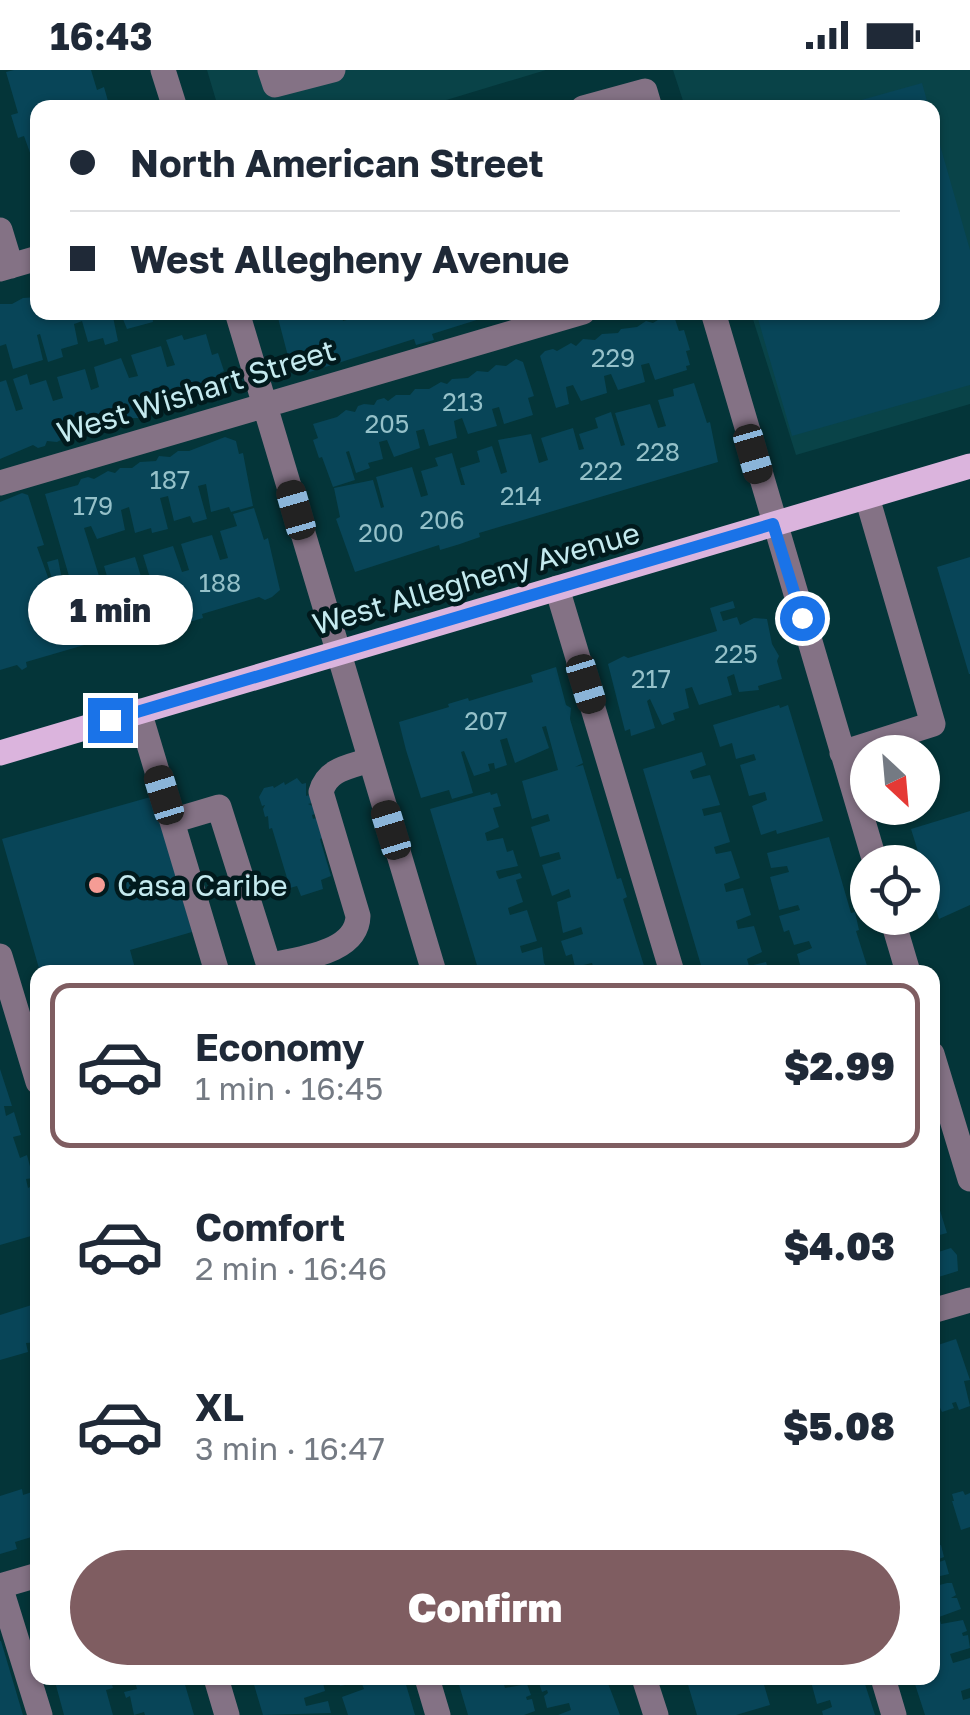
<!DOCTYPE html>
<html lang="en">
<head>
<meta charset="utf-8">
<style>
  body { margin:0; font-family:"Golos Text",sans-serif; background:#f2f2f3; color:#1f2937; height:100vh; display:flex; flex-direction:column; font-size:38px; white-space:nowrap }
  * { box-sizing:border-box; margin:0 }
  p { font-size:32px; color:#747a83 }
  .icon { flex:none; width:55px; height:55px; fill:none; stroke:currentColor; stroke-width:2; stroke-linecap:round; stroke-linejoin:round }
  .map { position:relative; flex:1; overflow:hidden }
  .drawer { position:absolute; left:30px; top:895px; width:910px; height:720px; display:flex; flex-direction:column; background:#fff; border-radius:20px; box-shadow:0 2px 8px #0004 }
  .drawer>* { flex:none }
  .guide { position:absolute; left:30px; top:30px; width:910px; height:220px; border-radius:20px; box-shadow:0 2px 8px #0004; display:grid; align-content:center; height:220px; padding:0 40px; background:#fff }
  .needle { width:65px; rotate:154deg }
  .tools { position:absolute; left:850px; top:665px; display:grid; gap:20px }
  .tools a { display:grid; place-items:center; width:90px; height:90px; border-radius:50%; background:#fff; box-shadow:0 2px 8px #0004; font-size:50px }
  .end { position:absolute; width:45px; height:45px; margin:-22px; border:12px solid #1a73e8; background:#fff; box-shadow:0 0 0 5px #fff }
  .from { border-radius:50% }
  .bubble { position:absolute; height:70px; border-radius:35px; background:#fff; box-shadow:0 2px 8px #0004; font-size:32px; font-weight:800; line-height:70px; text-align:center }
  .car { position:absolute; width:30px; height:60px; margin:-30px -15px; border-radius:12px; box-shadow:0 0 8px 2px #0007; background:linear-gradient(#222 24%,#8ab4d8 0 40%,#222 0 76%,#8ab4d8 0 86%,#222 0) }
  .guide b { display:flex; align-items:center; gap:35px; height:95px; font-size:38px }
  .guide b+b { border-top:2px solid #e0e1e3 }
  .guide i { width:25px; height:25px; background:#1f2937 }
  ul { padding:18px 0 0; list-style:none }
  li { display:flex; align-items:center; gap:30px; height:165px; margin:0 20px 15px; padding:0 20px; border:5px solid transparent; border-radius:20px }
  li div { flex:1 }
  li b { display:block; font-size:38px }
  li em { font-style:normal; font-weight:800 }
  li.active { border-color:#7f5d61 }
  li>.icon { width:90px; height:90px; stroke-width:1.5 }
  .button { display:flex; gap:20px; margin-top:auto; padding:20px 40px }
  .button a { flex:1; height:115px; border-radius:60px; background:#7f5d61; color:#fff; font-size:40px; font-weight:800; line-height:115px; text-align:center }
  .status { display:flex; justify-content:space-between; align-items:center; height:70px; padding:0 50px; background:#fff; direction:ltr }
  .status svg { height:28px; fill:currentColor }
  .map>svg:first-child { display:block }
  .built { fill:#094348 }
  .building { fill:#084558 }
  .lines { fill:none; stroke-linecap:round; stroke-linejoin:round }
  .minor { stroke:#847285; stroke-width:25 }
  .major { stroke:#dbb4dd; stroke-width:25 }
  .route { stroke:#1a73e8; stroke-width:12 }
  .poi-dot { fill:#f59c95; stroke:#011a1d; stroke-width:4 }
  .labels { text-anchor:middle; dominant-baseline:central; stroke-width:9; stroke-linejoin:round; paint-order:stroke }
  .number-label { font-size:25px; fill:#95c1c9 }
  .street-label { font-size:30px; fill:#c4eaef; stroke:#011a1d }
  .poi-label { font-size:30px; fill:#c4eaef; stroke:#011a1d; text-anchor:start }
</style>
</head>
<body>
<div class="status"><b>16:43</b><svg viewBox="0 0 49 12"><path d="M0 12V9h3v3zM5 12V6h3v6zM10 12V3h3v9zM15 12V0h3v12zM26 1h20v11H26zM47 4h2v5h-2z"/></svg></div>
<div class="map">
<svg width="970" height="1645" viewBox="0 0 970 1645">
  <rect width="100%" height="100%" fill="#043539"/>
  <!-- built -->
  <path class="built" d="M207,0H546L420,38L218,37Z
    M673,0H970V334L796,385L751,243L932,242V38L685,37Z"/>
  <!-- building -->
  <path class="building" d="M14,0H91L97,20L104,17L110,38H38V105L24,66L18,68L11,45L18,43L6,2Z
    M922,13L929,38H840V36Z
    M934,54L970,180V315L792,366L756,242H932Z
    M38,227V242H112L118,271L105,275L103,268L88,272L82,251L77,253L74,254L78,274L61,279L63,287L48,292L40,264L37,265L43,290L13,299L6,274L0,276V234H12L23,228Z
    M120,242H152L153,252L127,259Z
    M281,242H341L343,251L350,249L348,242L499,243L432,264L434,270L416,275L414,269L300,305L293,288L289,290L278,248L282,246Z
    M666,245L674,246L679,261L684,260L690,280L686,281L690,295L686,296L687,300L655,310L649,293L641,295L645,312L618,320L611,304L604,306L607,323L581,331L573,315L566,317L569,334L556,338L540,286L545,281L553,279L557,281L571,273L576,276L583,269L595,270L602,264L618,263L621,259L637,257L646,251L653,253Z
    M206,264L212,285L218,283L224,301L220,303L225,316L218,325L202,326L190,333L185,329L177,336L166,335L152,344L147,341L139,348H125L114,355L109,352L102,359L95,361L90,358L82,365L72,364L57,372L47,371L45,376L38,378L33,375L0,389V312L6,310L16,341L23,339L13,309L27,304L30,315L46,310L53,331L63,328L57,307L85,299L91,320L99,317L94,297L121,288L129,308L138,306L131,285L161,276L167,297L175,295L166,270L182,265L184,270Z
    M516,289L523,292L534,326L528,328L533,345L504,354L499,337L492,339L497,356L468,364L462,348L454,351L457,368L429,376L424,359L416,361L420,378L394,387L387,370L379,372L383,389L368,393L370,398L356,403L349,381L346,382L355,410L333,417L322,387L319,388L313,370L318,368L313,354L337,347L346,340L355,342L358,336L364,334L374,335L377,330L384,328L388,331L396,325H410L415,319H429L441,312L447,314L452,309L468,308L477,301L488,302L496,295L506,296Z
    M694,313L707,353L710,352L718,392L479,463L480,467L460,474L440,480L439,475L355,502L336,449L340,447L334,418L373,410L381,438L384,437L376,407L412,397L421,427L428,425L421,401L438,396L435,388L452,383L461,415H465L460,398L480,392L477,381L492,376L501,404L507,402L498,370L531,364L539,393L548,390L541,368L573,358L579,380L584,379L579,364L598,358L595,348L611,342L621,376L625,375L615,343L650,334L658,358L666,356L658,330L674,326L673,319Z
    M225,367L236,371L239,384L243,383L253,436L231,442L229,437L211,442L206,414L198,416L207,449L193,453L190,446L174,451L168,426L160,428L168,459L152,463L151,458L135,463L129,437L121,440L125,460L97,469L91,456L84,458L104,522L111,520L104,496L135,487L143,513L151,511L143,485L173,476L182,502L189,500L181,474L197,469L212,465L220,490L228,488L220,461L237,456L233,444L254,438L264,470L268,468L280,520L272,527L265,530L259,527L202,544L203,548L186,553L184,549L123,568L122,564L26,592L27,597L22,600L17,595L0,600V432L22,423L28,425L44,475L37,477L49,510L52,509L47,492L58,489L65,525L69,532L76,530L45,424L78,415L81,409L88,407L94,409L108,401L115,403L120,398H132L140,392L156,391L159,386L170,387L178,381H189Z
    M970,487V604H969L937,497Z
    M733,531L735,538L720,542L723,551L737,547L740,555L754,548L767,549L772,574L779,586L777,591L782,609L758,616L759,620L739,622L734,604L727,607L732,625L699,635L692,617L685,619L689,638L673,643L675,650L662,655L650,629L647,631L655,658L631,666L630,659L625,661L608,594L624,586L628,588L717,561L710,538Z
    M556,597L566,635L571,638L570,649L583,693L575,697L583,695L617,809L621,808L627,827L623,829L646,902H595L592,893L575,897L572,884L566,886L561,871L583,864L581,857L563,863L557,832L571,827L569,819L552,826L542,795L561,789L559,782L540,787L531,757L550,751L548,744L532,749L522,711L558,700L546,656L542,657L549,678L515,693L507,668L500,670L507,695L495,699L494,693L488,694L490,701L474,706L464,681L461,682L473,723L452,729L449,720L421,728L406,680L399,652L449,637L448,634L468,628L469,631L533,612L531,605Z
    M779,635L780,638L788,635L823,751L777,764L776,760L761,765L752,736L767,730L765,722L749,726L740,695L756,690L754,684L736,689L732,673L720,677L713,655Z
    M702,682L706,695L690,701L693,709L710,705L720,735L702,739L704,746L721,742L730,772L714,777L716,784L731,781L740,808L724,814L726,822L743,818L751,845L736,851L738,859L754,856L762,882L747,889L749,896L766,892L769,902H703L643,699Z
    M297,708L302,714L306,713V726L309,725L312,733L308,734L313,736L315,744L312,745L313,749L316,748L328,766L320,769L331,806L321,810L323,819L301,826L297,816L290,818L272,758L269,759L268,746L265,747L263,739L265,735L262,736L259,727L264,718L273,716L274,718L284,712L285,715Z
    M490,722L491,725L497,723L501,736L493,738L499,757L485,763L487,771L503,768L507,782L513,780L518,796L496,801L497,805L499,809L520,803L522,808L516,810L523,832L508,838L509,842L510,845L527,840L537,871L520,876L521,880L522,883L542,877L544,893L550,902H479L430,739Z
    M154,726L192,862L130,880L136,902H63L62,899L40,902L2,769Z
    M970,741V835L939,849L911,759Z
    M829,767L851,843L855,842L859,860L856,861L869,902H790L801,898L797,884L812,878L809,871L794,875L789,860L784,862L779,846L800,840L798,835L779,840L770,807L789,802L787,796L771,798L767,783Z
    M0,999L12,1036H4L6,1046L14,1042L21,1065L13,1067L20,1088L27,1085L33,1108L26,1109L28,1118L36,1114L38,1121V1164L0,1175Z
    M933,1118L947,1163L932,1167V1119Z
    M951,1178L957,1185L958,1201L932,1209V1184Z
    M38,1233V1272L26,1273L28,1282L0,1290V1245Z
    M956,1269L970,1310L964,1311L970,1336L959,1340L956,1332L952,1333L954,1338L942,1342L932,1320V1277Z
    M22,1419L23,1425L38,1420V1465L15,1472L17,1479L0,1484V1426Z
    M963,1421L965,1425L970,1423V1457L961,1460L952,1431H954L952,1424Z
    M941,1475L944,1487L939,1489V1492L945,1490L949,1504L932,1508V1477Z
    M947,1513H952L956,1525L951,1528H957L961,1539L939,1547L941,1554L963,1550L967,1561L962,1563L963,1566L968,1565L970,1578L950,1584L953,1593L970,1588V1618L961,1621L963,1630L970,1628V1645H925L913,1608H932V1517Z
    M0,1571H1L23,1645H0Z
    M54,1608H110L113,1618L106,1620L113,1645H64Z
    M134,1608H183L194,1645H145L144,1642L134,1645L130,1626L126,1628L124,1622L137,1619Z
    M252,1608L322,1609L325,1621L304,1628L306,1636L328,1631L331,1643L263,1645Z
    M337,1608H404L415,1645H348L342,1627L364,1619L361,1612L340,1616Z
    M457,1608H512L503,1611L505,1618L527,1614L531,1625L526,1627L527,1630L532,1629L535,1641L524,1645H468Z
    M544,1608H606L620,1645H558L571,1640L569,1633L547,1638L544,1626L548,1623L547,1620L542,1622L538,1610Z
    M686,1608H727L729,1614L762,1608L770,1635L736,1645H697Z
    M810,1608H863L875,1645H823L822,1641L832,1637L830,1630L817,1634Z"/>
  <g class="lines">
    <!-- minor -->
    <path class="minor" d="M163,0L175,38
      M270,0L275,15L333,0
      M583,38L645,21L650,38
      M0,160L11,196
      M0,199L38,188
      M237,242L434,902
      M713,242L875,792
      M0,413L583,242
      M557,518L672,902
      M139,641L217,902
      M842,683L933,654L867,427
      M172,751L219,737L271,902
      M892,848L908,902
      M0,886L38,1012
      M269,896C298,888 357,884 358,846L321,722C327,699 349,697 370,690
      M932,984L970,1109
      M932,1241L970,1230
      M0,1516L40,1645
      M0,1516L38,1505
      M216,1608L227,1645
      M427,1608L438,1645
      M644,1608L656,1645
      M883,1608L894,1645"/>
    <!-- major -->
    <path class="major" d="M0,683L970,396"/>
  </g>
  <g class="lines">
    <!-- route -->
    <path class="route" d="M110,650L773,454L802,548"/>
  </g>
  <!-- markers -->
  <circle class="poi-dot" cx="97" cy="815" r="10"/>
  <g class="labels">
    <!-- number labels -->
    <g class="number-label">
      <text x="613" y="287">229</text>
      <text x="463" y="331">213</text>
      <text x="387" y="353">205</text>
      <text x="658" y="381">228</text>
      <text x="601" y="400">222</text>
      <text x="170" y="409">187</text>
      <text x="521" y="425">214</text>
      <text x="93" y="435">179</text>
      <text x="442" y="449">206</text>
      <text x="381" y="462">200</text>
      <text x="220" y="512">188</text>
      <text x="736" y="583">225</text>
      <text x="651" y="608">217</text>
      <text x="486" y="650">207</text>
    </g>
    <!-- street labels -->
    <g class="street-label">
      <text transform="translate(196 321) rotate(-17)">West Wishart Street</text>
      <text transform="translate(476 508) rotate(-16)">West Allegheny Avenue</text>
    </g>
    <!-- poi labels -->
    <g class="poi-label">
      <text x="117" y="815">Casa Caribe</text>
    </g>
  </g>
</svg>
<div class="tools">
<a><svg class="needle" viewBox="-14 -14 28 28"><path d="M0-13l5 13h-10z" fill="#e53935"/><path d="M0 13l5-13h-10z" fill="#747a83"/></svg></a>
<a><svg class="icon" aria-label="locate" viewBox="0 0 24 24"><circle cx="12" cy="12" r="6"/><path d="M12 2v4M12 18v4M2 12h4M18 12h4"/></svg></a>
</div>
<i class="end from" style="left:802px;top:548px"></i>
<i class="end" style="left:110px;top:650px"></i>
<div class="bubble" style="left:28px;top:505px;width:165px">1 min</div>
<i class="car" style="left:753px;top:384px;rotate:164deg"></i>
<i class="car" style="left:296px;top:440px;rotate:344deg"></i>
<i class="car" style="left:586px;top:614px;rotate:163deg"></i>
<i class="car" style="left:164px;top:725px;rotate:343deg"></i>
<i class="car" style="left:391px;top:760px;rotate:343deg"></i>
<div class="guide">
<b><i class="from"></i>North American Street</b>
<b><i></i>West Allegheny Avenue</b>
</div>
<section class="drawer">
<ul>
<li class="active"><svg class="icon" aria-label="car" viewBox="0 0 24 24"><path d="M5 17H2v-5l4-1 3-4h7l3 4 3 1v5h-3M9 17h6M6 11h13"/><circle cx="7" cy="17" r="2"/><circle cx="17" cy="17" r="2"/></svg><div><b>Economy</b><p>1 min · 16:45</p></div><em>$2.99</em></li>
<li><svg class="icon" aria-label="car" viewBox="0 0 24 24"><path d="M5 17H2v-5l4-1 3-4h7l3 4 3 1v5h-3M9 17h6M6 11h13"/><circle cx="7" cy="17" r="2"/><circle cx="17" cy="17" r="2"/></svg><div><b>Comfort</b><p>2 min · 16:46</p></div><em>$4.03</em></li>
<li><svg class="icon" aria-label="car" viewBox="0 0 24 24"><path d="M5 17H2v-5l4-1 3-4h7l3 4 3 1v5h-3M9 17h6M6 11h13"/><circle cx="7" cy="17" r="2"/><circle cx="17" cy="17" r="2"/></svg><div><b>XL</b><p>3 min · 16:47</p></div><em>$5.08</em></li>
</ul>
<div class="button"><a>Confirm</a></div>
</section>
</div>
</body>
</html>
